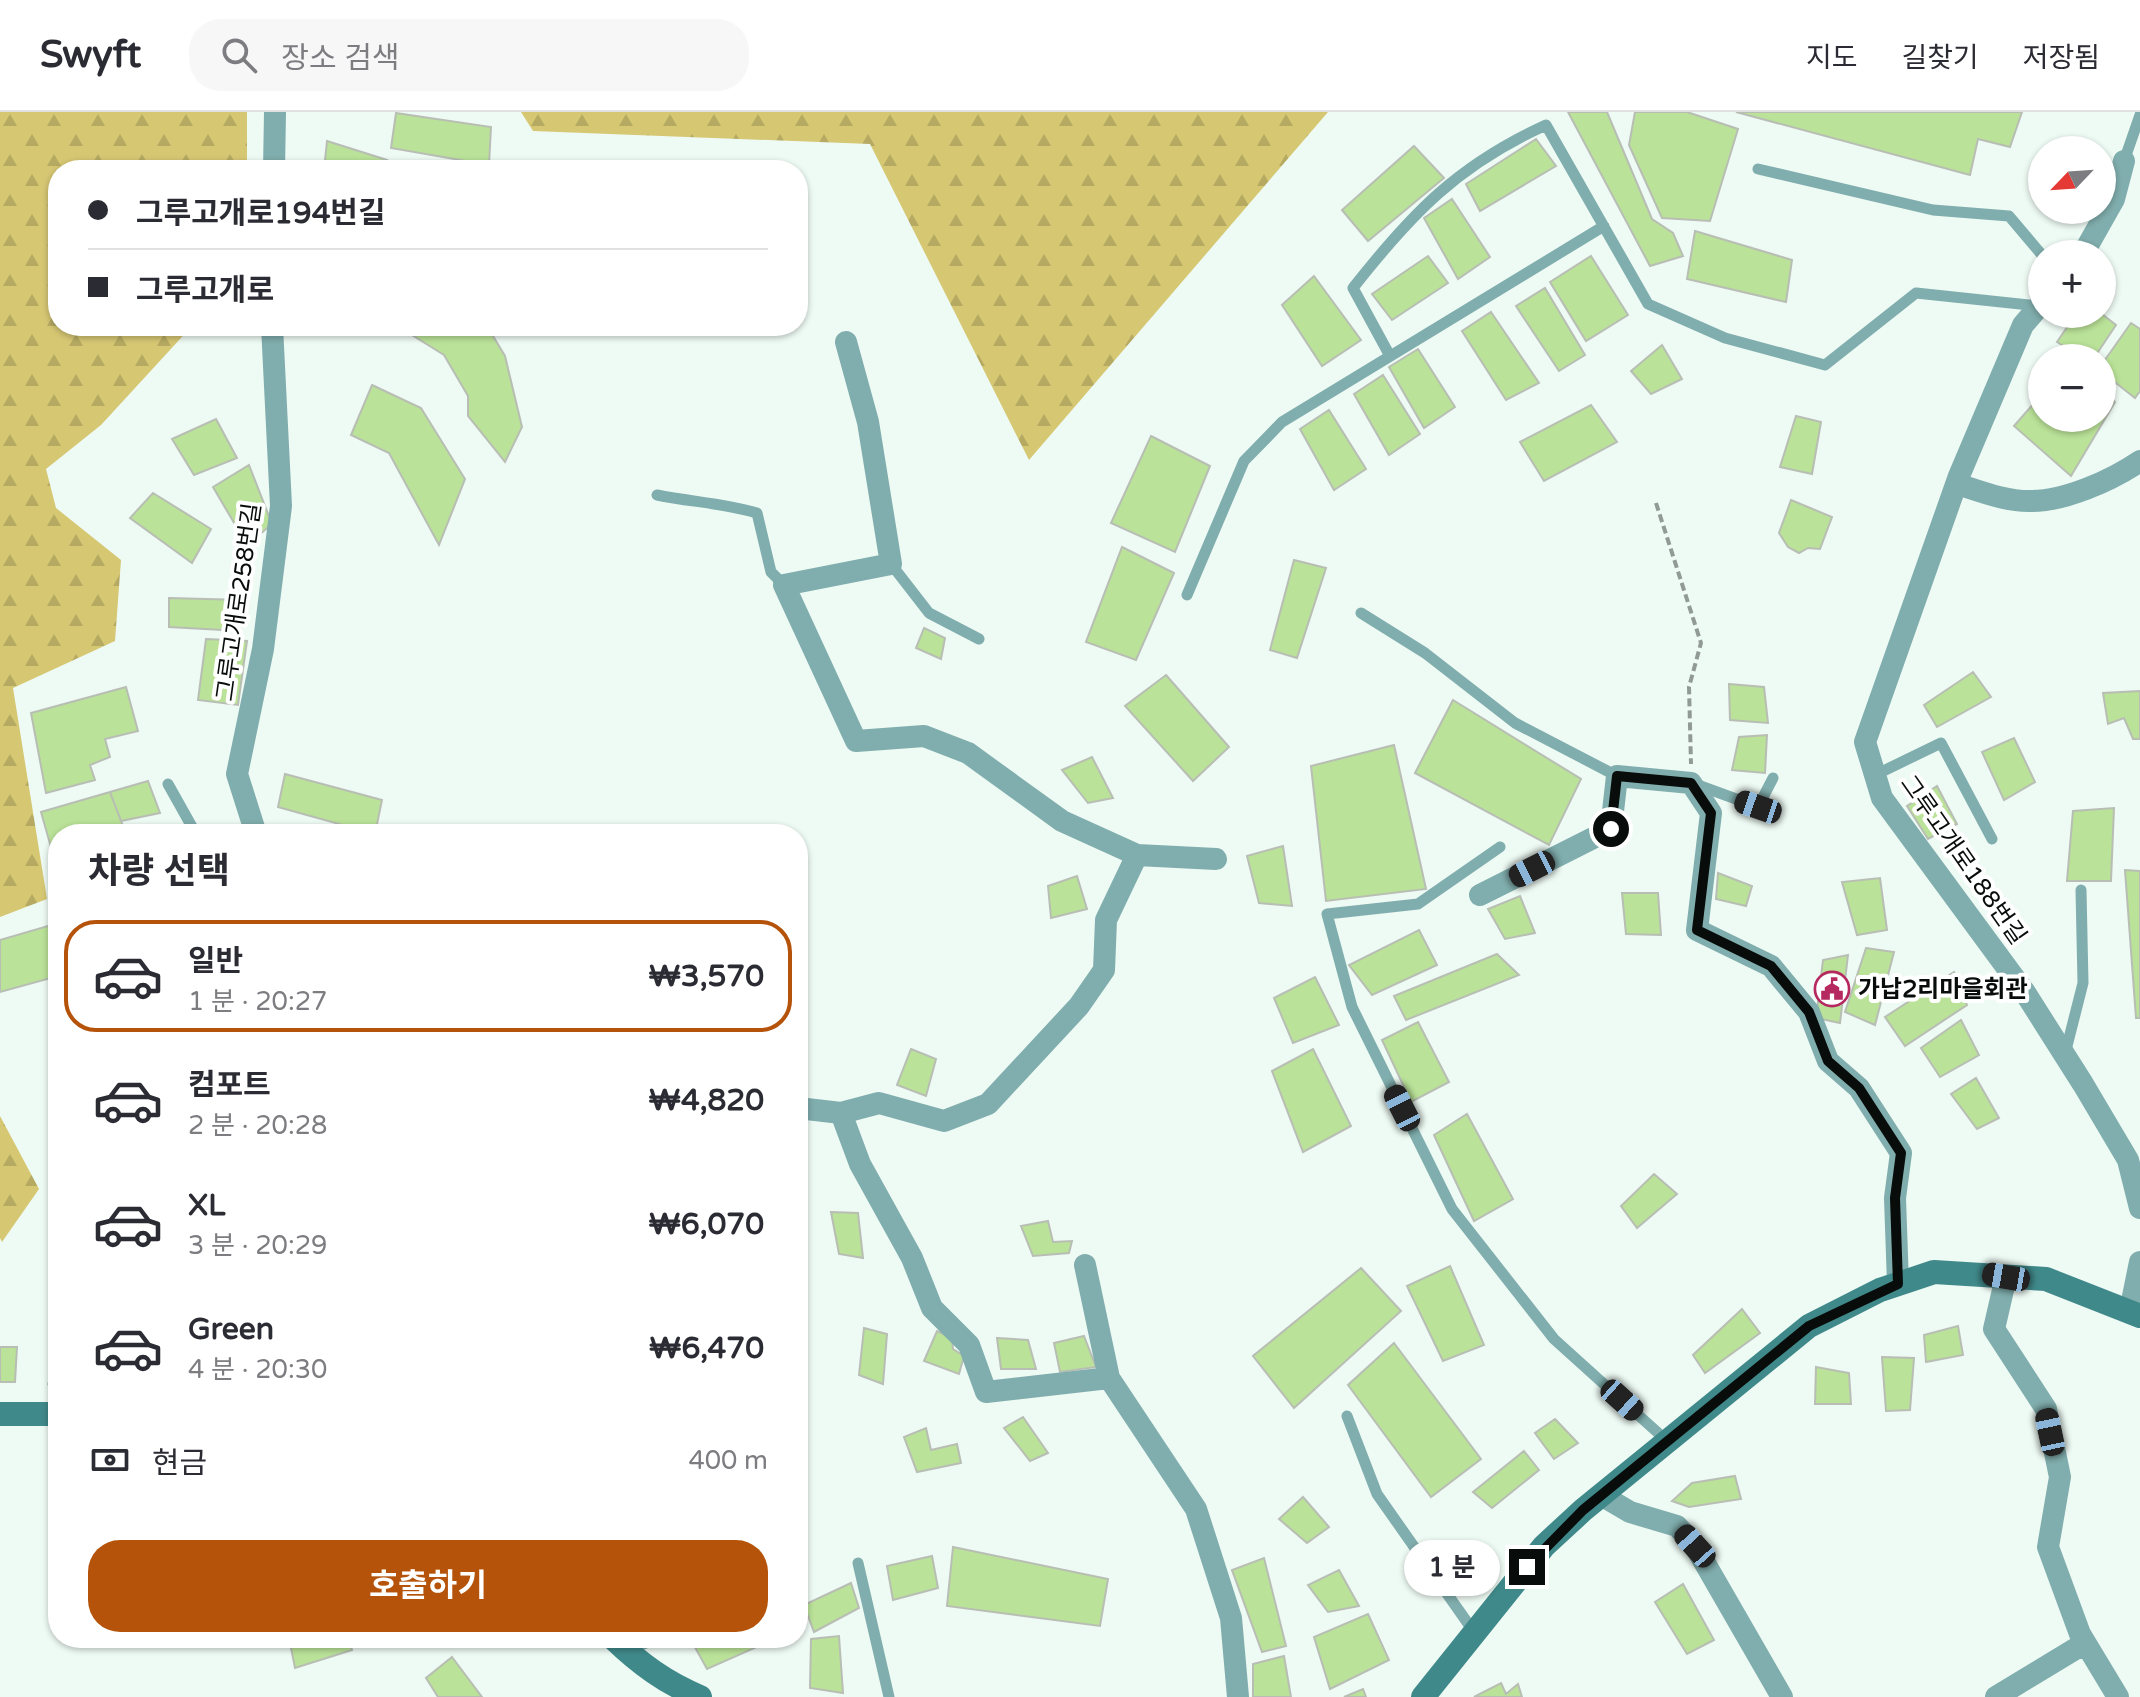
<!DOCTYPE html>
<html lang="ko">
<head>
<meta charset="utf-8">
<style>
  body { margin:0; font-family:"Varela Round","Noto Sans KR",sans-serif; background:#f7f7f7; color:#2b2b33; height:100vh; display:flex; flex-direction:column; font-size:30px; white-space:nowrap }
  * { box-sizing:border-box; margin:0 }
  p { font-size:26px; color:#7c7c81 }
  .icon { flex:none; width:44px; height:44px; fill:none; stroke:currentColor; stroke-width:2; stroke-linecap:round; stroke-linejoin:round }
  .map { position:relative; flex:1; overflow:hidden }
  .details { position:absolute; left:48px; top:712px; width:760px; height:824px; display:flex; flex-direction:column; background:#fff; border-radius:32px; box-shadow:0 2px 6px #0004 }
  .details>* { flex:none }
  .top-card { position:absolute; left:48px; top:48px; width:760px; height:176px; border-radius:32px; box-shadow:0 2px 6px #0004; display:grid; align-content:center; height:176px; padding:0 40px; background:#fff }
  .needle { width:52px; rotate:245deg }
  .tools { position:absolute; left:2028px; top:24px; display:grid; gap:16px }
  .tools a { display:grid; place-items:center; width:88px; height:88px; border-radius:50%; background:#fff; box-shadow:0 2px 6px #0004; font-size:40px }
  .end { position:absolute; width:36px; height:36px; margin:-18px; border:10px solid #080c0a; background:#fff; box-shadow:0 0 0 4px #fff }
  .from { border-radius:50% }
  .bubble { position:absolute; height:56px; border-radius:28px; background:#fff; box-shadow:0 2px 6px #0004; font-size:26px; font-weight:700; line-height:56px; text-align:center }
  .car { position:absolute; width:24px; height:48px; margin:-24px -12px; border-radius:10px; box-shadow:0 0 6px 2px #0007; background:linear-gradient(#222 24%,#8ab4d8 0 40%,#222 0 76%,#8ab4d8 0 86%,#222 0) }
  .top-card b { display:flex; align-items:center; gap:28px; height:76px; font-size:30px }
  .top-card b+b { border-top:2px solid #e1e1e2 }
  .top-card i { width:20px; height:20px; background:#2b2b33 }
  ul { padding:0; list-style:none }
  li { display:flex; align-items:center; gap:24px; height:112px; margin:0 16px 12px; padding:0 24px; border:4px solid transparent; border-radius:32px }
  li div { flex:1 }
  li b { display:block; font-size:30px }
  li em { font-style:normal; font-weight:700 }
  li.active { border-color:#b45309 }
  li>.icon { width:72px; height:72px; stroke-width:1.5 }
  h2 { padding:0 40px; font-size:36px; line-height:96px }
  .pay { display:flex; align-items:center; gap:20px; height:88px; padding:0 40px; font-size:30px }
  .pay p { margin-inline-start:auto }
  .primary-button { display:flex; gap:16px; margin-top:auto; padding:16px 40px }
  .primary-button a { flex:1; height:92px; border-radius:32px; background:#b45309; color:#fff; font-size:32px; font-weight:700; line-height:92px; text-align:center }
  header { display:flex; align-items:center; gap:48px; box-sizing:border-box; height:112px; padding:0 40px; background:#fff; border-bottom:2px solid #e1e1e2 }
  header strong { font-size:38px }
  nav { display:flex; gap:44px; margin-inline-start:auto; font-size:28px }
  .search { width:560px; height:72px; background:#f7f7f7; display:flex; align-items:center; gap:20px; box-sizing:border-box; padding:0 28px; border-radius:32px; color:#7c7c81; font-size:30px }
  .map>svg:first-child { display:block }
  .forest { fill:url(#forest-firs) }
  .building { fill:#bae298; stroke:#b8beb4; stroke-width:2 }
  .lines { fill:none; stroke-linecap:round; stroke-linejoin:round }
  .path { stroke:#919a96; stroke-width:4; stroke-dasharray:8 4; stroke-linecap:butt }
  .lane { stroke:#80adad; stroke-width:11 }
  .street { stroke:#80adad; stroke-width:22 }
  .secondary { stroke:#40898a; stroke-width:24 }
  .route { stroke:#080c0a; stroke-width:10 }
  .labels { text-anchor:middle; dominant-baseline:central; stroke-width:8; stroke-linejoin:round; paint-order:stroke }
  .street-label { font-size:24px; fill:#080c0a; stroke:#fff }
  .poi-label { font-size:24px; font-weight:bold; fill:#080c0a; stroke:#fff; text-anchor:start }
</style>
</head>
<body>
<header>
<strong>Swyft</strong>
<div class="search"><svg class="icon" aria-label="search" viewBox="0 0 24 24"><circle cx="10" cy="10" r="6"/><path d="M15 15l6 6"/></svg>장소 검색</div>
<nav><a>지도</a><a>길찾기</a><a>저장됨</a></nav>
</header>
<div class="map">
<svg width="2140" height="1585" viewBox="0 0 2140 1585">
  <defs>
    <pattern id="forest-firs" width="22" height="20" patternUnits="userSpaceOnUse" patternTransform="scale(2)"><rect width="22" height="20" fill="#d6c773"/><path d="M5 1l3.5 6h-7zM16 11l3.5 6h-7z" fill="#b6aa62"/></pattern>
  </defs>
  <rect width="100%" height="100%" fill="#eefaf4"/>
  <!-- forest -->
  <path class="forest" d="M0,0H247V58H58V214H192L101,313L46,357L56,396L121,448L115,529L13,576L47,787L0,805Z
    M521,0H1328L1029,348L870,32L533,19Z
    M0,1004L39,1077L2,1130L0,1126Z"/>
  <!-- building -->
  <path class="building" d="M1568,0H1607L1652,107L1673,121L1683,144L1650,154Z
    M1635,0H1687L1738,17L1710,109L1662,106L1629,33Z
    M1736,0H2022L2010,35L1978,27L1970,63Z
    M396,1L491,15L489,53L391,36Z
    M1536,27L1556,54L1480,99L1466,72Z
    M327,29L387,48L383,58H324Z
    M1414,34L1444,66L1368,129L1342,98Z
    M398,51L420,58H396Z
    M1452,87L1490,145L1458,167L1424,106Z
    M1695,119L1792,148L1786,190L1687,167Z
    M1428,144L1448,171L1392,208L1372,182Z
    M1591,144L1628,203L1586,229L1550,170Z
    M1314,164L1361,228L1322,254L1282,193Z
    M1545,176L1585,243L1559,259L1516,194Z
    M1491,200L1539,271L1506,288L1462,219Z
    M2076,202H2102L2116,213L2094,246H2083L2057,230Z
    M2131,211L2140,217V279L2135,286L2102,260V252Z
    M410,214H487L505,244L522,315L505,350L468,304V284L444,243L407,220Z
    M1662,233L1682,267L1651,282L1631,259Z
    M1418,237L1455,295L1424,316L1389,255Z
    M1383,263L1420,322L1389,343L1354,282Z
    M372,273L421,296L465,367L439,433L389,341L351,323Z
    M2102,275L2115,290L2071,364L2014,314L2042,282V306H2102Z
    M1591,293L1617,330L1544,369L1520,330Z
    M1329,298L1366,357L1334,378L1300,317Z
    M1796,304L1821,310L1812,362L1780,355Z
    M216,307L237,346L194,363L172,327Z
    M1151,324L1210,354L1175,440L1111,411Z
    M249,353L272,412L247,433L213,375Z
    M153,381L211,417L192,451L130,406Z
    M1791,388L1832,405L1820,437L1808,436L1799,441L1788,435L1779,421Z
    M1122,435L1174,461L1136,548L1086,530Z
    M1294,448L1326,456L1297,546L1270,538Z
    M169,486L243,488L240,519L169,515Z
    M924,516L945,526L941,547L916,536Z
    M206,527L247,529L238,593L198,588Z
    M1973,560L1991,585L1937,615L1924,593Z
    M1166,563L1229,635L1193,669L1125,594Z
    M1729,572L1764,575L1768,611L1730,608Z
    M126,575L138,619L105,627L110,645L90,653L95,668L46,681L31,601Z
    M2140,579V627H2133L2124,606L2108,612L2103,581Z
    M1453,588L1581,667L1549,733L1415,661Z
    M1767,623L1765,661L1732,658L1739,625Z
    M2014,626L2035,670L2004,688L1982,640Z
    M1394,633L1426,777L1326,789L1311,654Z
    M1092,645L1113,686L1088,691L1062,658Z
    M285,662L382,688L375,722L278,695Z
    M148,669L160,701L121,709L110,680Z
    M1937,674L1957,712L1928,727L1907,694Z
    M110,680L126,722H58V760L41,700Z
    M2114,696L2111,769H2067L2073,699Z
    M1283,734L1292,794L1259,791L1247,744Z
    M2125,758L2140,759V906H2136Z
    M1718,761L1752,774L1746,794L1716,787Z
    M1077,764L1087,797L1051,806L1048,774Z
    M1880,766L1887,818L1857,823L1842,770Z
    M1622,781H1658L1661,823L1626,822Z
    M1520,784L1535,821L1505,827L1488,797Z
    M58,811V864L0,880V828Z
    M1419,818L1437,853L1372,883L1349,853Z
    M1866,836L1894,840L1875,913L1845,900Z
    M1497,842L1519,863L1406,908L1394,884Z
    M1848,843L1840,911L1816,906L1823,848Z
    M1954,860L1967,893L1905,934L1885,905Z
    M1315,865L1339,913L1293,931L1274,886Z
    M1961,908L1979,943L1940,965L1921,936Z
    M1418,910L1449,970L1411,990L1382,928Z
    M911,937L936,947L926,984L897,973Z
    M1313,937L1351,1014L1303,1040L1272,959Z
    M1976,966L1999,1006L1977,1017L1951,982Z
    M1467,1002L1513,1087L1474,1109L1434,1023Z
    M1654,1062L1677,1082L1637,1116L1621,1094Z
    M831,1100L858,1101L863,1146L839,1142Z
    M1048,1109L1053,1130L1072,1129L1069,1141L1033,1144L1021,1114Z
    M1450,1154L1484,1233L1443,1249L1407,1174Z
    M1361,1156L1401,1199L1294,1296L1253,1244Z
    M1742,1197L1760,1221L1705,1261L1693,1243Z
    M51,1207H58V1245H56Z
    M1958,1214L1963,1243L1926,1250L1924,1223Z
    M864,1216L887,1222L883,1272L859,1263Z
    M937,1219L952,1226L953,1237L964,1244L959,1262L924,1249Z
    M1084,1224L1096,1255L1060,1260L1054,1231Z
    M997,1226L1028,1228L1036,1257H1001Z
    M1394,1231L1481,1347L1431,1385L1348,1273Z
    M0,1235H17L15,1270H0Z
    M1882,1245L1914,1246L1910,1298L1886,1299Z
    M1816,1255L1849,1261L1851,1292H1815Z
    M1023,1305L1048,1341L1030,1349L1004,1316Z
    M1555,1307L1578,1331L1554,1347L1535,1321Z
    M926,1316L931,1338L957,1332L961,1351L917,1360L904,1325Z
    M1524,1339L1539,1358L1492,1396L1473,1380Z
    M1735,1364L1741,1387L1689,1395L1672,1389L1692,1371Z
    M1303,1385L1329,1415L1307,1431L1279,1407Z
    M953,1435L1108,1467L1100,1514L947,1494Z
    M932,1444L938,1476L893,1488L887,1454Z
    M798,1446L805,1470L798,1471Z
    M1264,1446L1286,1534L1262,1540L1232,1458Z
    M1339,1458L1359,1494L1328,1500L1308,1473Z
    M851,1471L859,1496L814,1520L804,1493Z
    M1683,1472L1714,1528L1687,1542L1655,1490Z
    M1368,1502L1389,1548L1330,1577L1314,1525Z
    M839,1524L843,1581L810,1576L811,1527Z
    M289,1526H349L352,1538L295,1556Z
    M694,1526H777L707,1557L691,1528Z
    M1284,1544L1291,1585H1253V1552Z
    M452,1545L482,1585H438L426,1566Z
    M1501,1571L1506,1582L1518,1572L1522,1585H1474Z
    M1363,1577L1366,1585H1344Z"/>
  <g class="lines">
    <!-- path -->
    <path class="path" d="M1656,391L1701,531L1689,575L1691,652"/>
    <!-- lane -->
    <path class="lane" d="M2124,49L2140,3
      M1758,57L1933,98L2009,104L2042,143
      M1390,244L1353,176C1412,101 1458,53 1546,13L1648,192L1725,226L1825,253L1916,181L2038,194
      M657,383C691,390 723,391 757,401L771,460L784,473
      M891,452L929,501L979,527
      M1187,483L1244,349L1282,310L1604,114
      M1361,501L1425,541L1515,611L1617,664
      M1875,663L1941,631L1992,727
      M168,672L196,722
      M1695,672L1758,695L1773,666
      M1500,735L1418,792L1327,802L1352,895L1452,1097L1554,1227L1667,1329
      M2065,942L2083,871L2081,778
      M53,1272L58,1271
      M1347,1304L1377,1382L1474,1520
      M858,1451L889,1585
      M627,1538L659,1526"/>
    <!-- street -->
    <path class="street" d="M274,58L275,0
      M2083,142L2114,87L2124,49
      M2042,191L2023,213L1959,364L1865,630L1882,686L2024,879L2083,972L2128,1048L2140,1096
      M846,230L868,310L891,452L784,473L856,629L924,624L968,641L1062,709L1137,743L1216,747
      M1957,372C1980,379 2004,389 2029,389C2064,390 2112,368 2140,349
      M256,722L237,662L263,537L281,394L272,214
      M1480,783L1611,717L1617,664L1691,671L1711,701L1697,818L1771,854L1809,900L1828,949L1859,976L1901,1041L1895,1086L1898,1172
      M798,996L841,1001L860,1052L912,1146L932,1196L969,1233L986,1280L1109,1266L1196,1397L1231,1506L1238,1585
      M841,1001L879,991L944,1009L988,992L1079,894L1104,858L1106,808L1137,743
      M1085,1153L1109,1266
      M2006,1165L1994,1217L2046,1297L2060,1365L2048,1435L2080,1522L2118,1585
      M2130,1199L2140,1150
      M1601,1383L1630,1400L1677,1414L1695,1434L1782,1585
      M1996,1585L2085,1531"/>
    <!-- secondary -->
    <path class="secondary" d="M0,1302H58
      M613,1526C640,1552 666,1571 700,1585
      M1423,1585L1544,1434L1583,1398L1809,1214L1880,1178L1934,1160L2046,1167L2140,1204"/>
  </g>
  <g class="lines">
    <!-- route -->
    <path class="route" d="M1527,1455L1583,1398L1809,1214L1898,1172L1895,1086L1901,1041L1859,976L1828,949L1809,900L1771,854L1697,818L1711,701L1691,671L1617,664L1611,717"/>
  </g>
  <!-- icons -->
  <defs>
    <g id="civic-ring" transform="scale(1.8)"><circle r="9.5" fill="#fff" stroke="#b52860" stroke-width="1.5"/><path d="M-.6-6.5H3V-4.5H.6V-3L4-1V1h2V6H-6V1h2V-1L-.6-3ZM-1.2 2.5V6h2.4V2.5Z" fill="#b52860"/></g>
  </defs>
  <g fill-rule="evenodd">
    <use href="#civic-ring" x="1832" y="877"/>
  </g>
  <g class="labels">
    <!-- street labels -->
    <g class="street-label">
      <text transform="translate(239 490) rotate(-82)">그루고개로258번길</text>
      <text transform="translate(1963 748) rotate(55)">그루고개로188번길</text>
    </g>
    <!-- poi labels -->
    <g class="poi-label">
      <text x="1858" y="877">가납2리마을회관</text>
    </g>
  </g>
</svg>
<div class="tools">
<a><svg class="needle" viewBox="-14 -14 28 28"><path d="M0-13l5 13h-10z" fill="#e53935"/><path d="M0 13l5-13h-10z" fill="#7c7c81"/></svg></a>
<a>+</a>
<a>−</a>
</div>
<i class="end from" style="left:1611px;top:717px"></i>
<i class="end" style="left:1527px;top:1455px"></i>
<div class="bubble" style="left:1404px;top:1428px;width:96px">1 분</div>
<i class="car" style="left:1758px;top:695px;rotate:289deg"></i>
<i class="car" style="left:1532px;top:757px;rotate:243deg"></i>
<i class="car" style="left:1402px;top:996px;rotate:333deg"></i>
<i class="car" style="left:2006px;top:1165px;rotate:280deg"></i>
<i class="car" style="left:1622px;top:1288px;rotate:132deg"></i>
<i class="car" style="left:2050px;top:1320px;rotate:348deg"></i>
<i class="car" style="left:1695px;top:1434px;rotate:318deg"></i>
<div class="top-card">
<b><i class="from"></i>그루고개로194번길</b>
<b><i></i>그루고개로</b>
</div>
<section class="details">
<h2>차량 선택</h2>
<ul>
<li class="active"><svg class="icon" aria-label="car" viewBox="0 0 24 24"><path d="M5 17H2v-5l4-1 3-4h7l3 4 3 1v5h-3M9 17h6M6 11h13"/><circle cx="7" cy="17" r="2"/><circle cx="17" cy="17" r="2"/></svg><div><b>일반</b><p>1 분 · 20:27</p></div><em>₩3,570</em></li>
<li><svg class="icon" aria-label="car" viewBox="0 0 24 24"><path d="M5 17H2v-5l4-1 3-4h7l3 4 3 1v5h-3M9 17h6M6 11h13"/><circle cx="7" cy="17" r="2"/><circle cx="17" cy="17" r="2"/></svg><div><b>컴포트</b><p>2 분 · 20:28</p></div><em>₩4,820</em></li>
<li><svg class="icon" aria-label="car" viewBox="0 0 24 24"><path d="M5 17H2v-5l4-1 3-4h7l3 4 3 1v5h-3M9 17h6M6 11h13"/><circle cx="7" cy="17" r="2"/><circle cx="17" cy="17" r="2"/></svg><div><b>XL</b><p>3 분 · 20:29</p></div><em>₩6,070</em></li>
<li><svg class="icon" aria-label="car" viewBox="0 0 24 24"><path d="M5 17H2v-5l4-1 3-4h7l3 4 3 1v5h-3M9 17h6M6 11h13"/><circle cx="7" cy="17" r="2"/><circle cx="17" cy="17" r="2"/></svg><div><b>Green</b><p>4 분 · 20:30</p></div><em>₩6,470</em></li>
</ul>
<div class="pay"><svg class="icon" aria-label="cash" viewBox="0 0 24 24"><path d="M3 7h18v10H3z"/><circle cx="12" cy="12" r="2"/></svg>현금<p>400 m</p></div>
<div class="primary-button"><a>호출하기</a></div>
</section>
</div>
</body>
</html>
